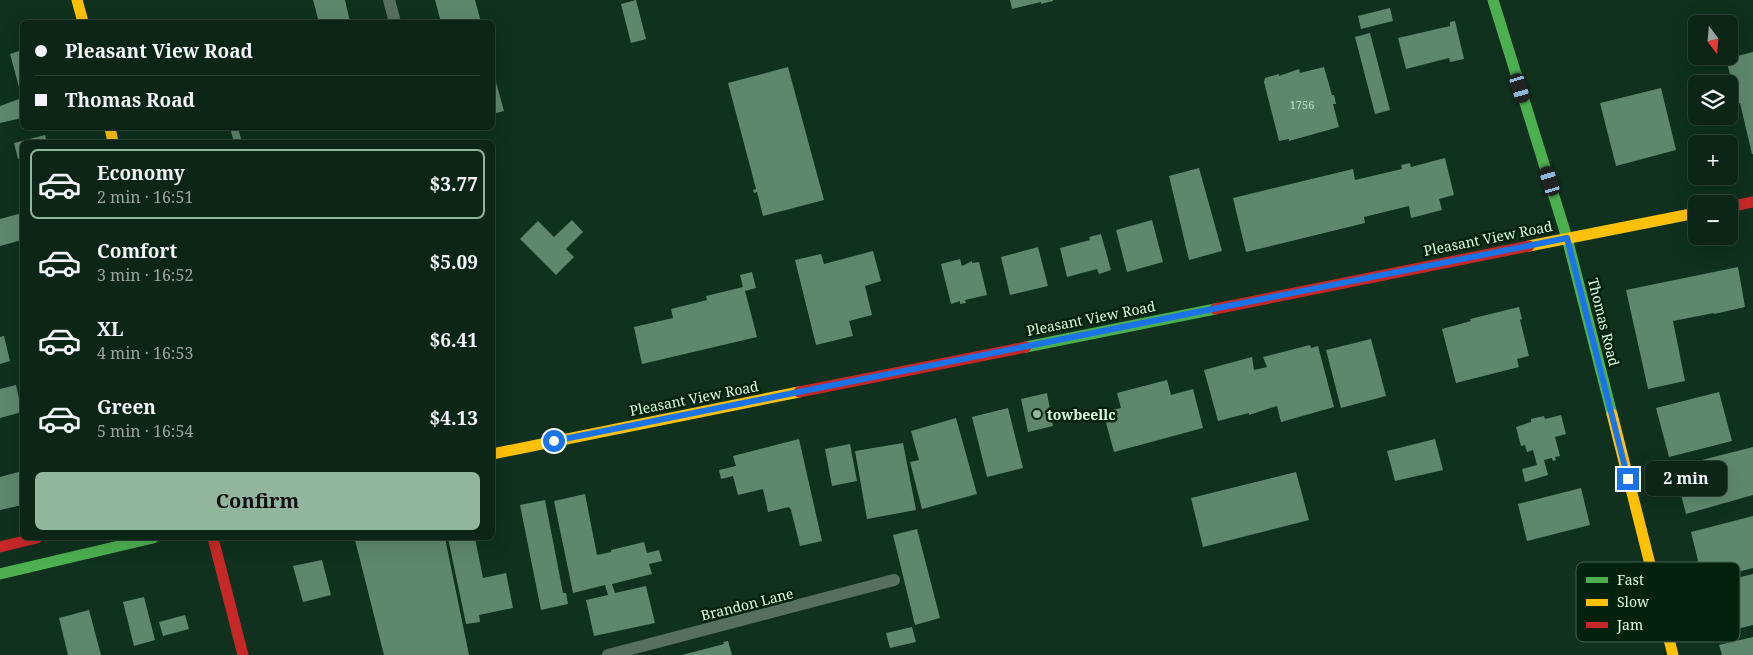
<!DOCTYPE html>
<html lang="en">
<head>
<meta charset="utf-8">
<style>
  body { margin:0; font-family:"Noto Serif",serif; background:#142d1f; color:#f1f3f6; height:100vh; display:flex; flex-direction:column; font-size:19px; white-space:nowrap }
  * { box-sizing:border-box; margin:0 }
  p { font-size:16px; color:#9aa5a1 }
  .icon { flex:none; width:28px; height:28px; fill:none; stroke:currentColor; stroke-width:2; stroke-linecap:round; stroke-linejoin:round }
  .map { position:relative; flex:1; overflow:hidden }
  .panel { position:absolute; left:20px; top:140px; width:475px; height:400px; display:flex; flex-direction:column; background:#0b2516; border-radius:8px; box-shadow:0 5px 20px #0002,0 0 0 1px #2b4235 }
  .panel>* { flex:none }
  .guide { position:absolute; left:20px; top:20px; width:475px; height:110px; border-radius:8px; box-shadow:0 5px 20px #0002,0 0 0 1px #2b4235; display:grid; align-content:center; height:110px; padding:0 15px; background:#0b2516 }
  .needle { width:32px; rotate:164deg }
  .buttons { position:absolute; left:1688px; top:15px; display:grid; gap:10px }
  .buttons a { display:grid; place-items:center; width:50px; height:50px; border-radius:8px; background:#0b2516; box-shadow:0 5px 20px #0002,0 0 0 1px #2b4235; font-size:25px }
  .end { position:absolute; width:22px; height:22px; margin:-11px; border:6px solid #1a73e8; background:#fff; box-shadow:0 0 0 2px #fff }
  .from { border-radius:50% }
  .bubble { position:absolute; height:35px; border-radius:8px; background:#0b2516; box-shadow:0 5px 20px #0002,0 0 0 1px #2b4235; font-size:16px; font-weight:700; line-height:35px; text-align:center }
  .car { position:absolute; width:15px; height:30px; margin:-15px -8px; border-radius:6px; box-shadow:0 0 4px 1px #0007; background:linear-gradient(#222 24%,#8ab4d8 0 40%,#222 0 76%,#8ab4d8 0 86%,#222 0) }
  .guide b { display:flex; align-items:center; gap:18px; height:48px; font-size:19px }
  .guide b+b { border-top:1px solid #2b4235 }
  .guide i { width:12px; height:12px; background:#f1f3f6 }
  ul { padding:9px 0 0; list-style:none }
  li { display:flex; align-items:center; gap:15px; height:70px; margin:0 10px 8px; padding:0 5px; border:2px solid transparent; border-radius:8px }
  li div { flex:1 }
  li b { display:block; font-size:19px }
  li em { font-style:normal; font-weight:700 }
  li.selected { border-color:#92b69d }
  li>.icon { width:45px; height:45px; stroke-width:1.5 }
  .action { display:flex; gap:10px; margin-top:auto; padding:10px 15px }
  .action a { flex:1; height:58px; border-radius:8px; background:#92b69d; color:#111; font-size:20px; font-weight:700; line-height:58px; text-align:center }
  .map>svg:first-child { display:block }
  .building { fill:#5f876e }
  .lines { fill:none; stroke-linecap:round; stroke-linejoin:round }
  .street { stroke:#566f5e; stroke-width:12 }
  .fast { stroke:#4caf50; stroke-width:11 }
  .slow { stroke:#ffc107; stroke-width:11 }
  .jam { stroke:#c62828; stroke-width:11 }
  .route { stroke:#1a73e8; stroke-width:6 }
  .poi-dot { fill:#92b69d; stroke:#03220e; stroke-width:2 }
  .labels { text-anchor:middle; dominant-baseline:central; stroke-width:5; stroke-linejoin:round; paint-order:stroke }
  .number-label { font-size:11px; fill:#bae0c4 }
  .street-label { font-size:14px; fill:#d8fee1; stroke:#03220e }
  .poi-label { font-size:14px; font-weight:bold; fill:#d8fee1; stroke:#03220e; text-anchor:start }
  .key { fill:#03220e; stroke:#43644d; stroke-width:1 }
  .key-label { font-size:14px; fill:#d8fee1 }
</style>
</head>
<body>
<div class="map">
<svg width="1753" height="655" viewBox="0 0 1753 655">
  <rect width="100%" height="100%" fill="#0f311e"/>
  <!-- building -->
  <path class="building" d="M313,0H345L350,22H319Z
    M435,0H475L481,22H441Z
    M636,0L646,39L631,43L621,4Z
    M1010,0H1053V1L1041,4V2L1012,9Z
    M1390,8L1393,21L1361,29L1358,16Z
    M1455,21L1464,59L1450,62L1449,58L1406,69L1398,38L1450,26V22Z
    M1370,33L1390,110L1375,114L1355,37Z
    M22,50V98L10,54Z
    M1753,52V154H1752L1740,103L1738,104L1726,59Z
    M788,67L824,200L763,216L757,192L754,193L753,190L756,189L728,83Z
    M1324,67L1332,95H1334L1336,104H1333L1339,127L1289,141V139L1279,141L1264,82L1265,78L1279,74V76L1299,69L1300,73Z
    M492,68L504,111L492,114Z
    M1661,88L1676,150L1616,166L1600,103Z
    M22,98V118L0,123V106Z
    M230,128H238L242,142H234Z
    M45,135L47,142L51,140L52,142H22V158L18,159L14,143Z
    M1445,158L1454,195L1439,199L1442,210L1411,218L1409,206L1364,217L1365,223L1246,252L1233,198L1353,169L1355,180L1402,169L1401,165L1410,163L1411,167Z
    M1199,168L1222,251L1189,260L1169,176Z
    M22,213V240L0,246V219Z
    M572,220L583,232L566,249L574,257L556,275L520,239L538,221L554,237Z
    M1152,220L1163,262L1127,272L1116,230Z
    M1101,234L1111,270L1099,274L1097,269L1067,277L1060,248L1090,240L1089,237Z
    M1038,247L1048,286L1010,295L1001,257Z
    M873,251L881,281L865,286L872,315L849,321L853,336L816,345L795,260L821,254L824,264Z
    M960,259L962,266L972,261V263L979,262L987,295L965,300L966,303L960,304V301L951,304L941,264Z
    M1738,267L1745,307L1714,314V313L1673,321L1685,381L1648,389L1626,290Z
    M752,272L756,288L745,291L757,337L642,364L634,327L673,318L671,309L707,300L706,296L743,287L740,275Z
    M1519,307L1522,319L1520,320L1529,356L1517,359L1519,367L1456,383L1442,329L1471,321L1470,319Z
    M4,336L10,361L0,364V337Z
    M1371,339L1386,396L1341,408L1326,350Z
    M1310,345L1311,348L1318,346L1334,407L1281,422L1277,406L1249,415V413L1218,421L1204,370L1252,357L1254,370L1267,367L1263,357Z
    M1167,380L1171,395L1193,389L1203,428L1114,452L1103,412L1121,408L1117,393Z
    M16,385L22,412L0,418V389Z
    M1719,392L1732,441L1669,457L1656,408Z
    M1047,393L1053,426L1028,432L1021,399Z
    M1008,408L1023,468L987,477L972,417Z
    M1561,415L1566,434L1555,437L1560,456L1555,457L1556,460L1553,461L1552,458L1544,460L1548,475L1525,482L1522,469L1537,465L1533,450L1527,452L1525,445L1521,446L1516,427L1531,422V419L1544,416L1545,419Z
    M956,418L977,494L922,509L910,462L919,460L911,431Z
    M799,439L822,541L800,546L791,510L789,507L768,512L763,489L738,495L733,476L721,479L719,470L736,466L733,456Z
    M1435,439L1443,470L1395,481L1387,451Z
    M903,443L916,510L867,519L855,451Z
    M850,444L857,481L832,486L825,449Z
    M1753,447V495L1686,514L1674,467Z
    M22,471V505L0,510V477Z
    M1296,472L1309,520L1203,547L1191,498Z
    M1581,488L1590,525L1527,541L1518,504Z
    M585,494L597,555L611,552V550L644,542L647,553L659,550L662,561L649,564L652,574L612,584L615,593L646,586L655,623L594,636L586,600L608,595L605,585L573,593L554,501Z
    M545,500L563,593H566L568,604L541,610L520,505Z
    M1753,516V568L1703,581L1691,532Z
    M917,529L940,618L915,625L893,535Z
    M368,538H445L469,655H384L355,540Z
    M448,538H475L483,578L506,573L513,608L479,615L480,622L466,624Z
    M322,560L331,595L303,602L293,566Z
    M1753,574V625L1716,634L1704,586Z
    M144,597L155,640L134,646L123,602Z
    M89,610L101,655H68L59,618Z
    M185,615L189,629L163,636L159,622Z
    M912,627L916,642L890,648L886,633Z
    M1753,637V655H1722L1719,645Z
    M728,641L732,655H682L724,644L723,642Z"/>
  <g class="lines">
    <!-- street -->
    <path class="street" d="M389,0L395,22
      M608,655L894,580"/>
    <!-- fast -->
    <path class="fast" d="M1493,0L1567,238L1612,414
      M1026,347L1215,309
      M0,574L153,538"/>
    <!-- slow -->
    <path class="slow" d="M77,0L83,22
      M110,128L113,142
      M1529,246L1696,213
      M1612,414L1673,655
      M492,454L799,392"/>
    <!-- jam -->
    <path class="jam" d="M1729,207L1753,202
      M1215,309L1529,246
      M799,392L1026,347
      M213,538L243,655
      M0,547L37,538"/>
  </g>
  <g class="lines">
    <!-- route -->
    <path class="route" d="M554,441L1567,238L1628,479"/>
  </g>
  <!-- markers -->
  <circle class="poi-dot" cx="1037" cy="414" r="5"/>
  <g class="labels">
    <!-- number labels -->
    <g class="number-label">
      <text x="1302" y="104">1756</text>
    </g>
    <!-- street labels -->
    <g class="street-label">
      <text transform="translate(1488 238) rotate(-11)">Pleasant View Road</text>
      <text transform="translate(1091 318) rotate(-11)">Pleasant View Road</text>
      <text transform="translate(1604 322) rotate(76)">Thomas Road</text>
      <text transform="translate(694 398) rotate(-11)">Pleasant View Road</text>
      <text transform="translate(747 604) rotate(-14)">Brandon Lane</text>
    </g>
    <!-- poi labels -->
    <g class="poi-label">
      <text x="1047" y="414">towbeellc</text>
    </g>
  </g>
  <!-- legend -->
  <rect x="1576" y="562" width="164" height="80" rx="8" class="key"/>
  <rect x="1586" y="577" width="22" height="6" fill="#4caf50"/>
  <rect x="1586" y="599" width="22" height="7" fill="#ffc107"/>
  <rect x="1586" y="622" width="22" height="6" fill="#c62828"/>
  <g class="key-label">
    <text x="1617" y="585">Fast</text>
    <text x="1617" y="607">Slow</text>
    <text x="1617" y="630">Jam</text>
  </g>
</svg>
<div class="buttons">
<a><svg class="needle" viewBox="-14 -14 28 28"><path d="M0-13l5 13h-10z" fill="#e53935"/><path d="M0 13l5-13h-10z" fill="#9aa5a1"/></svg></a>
<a><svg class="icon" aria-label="layers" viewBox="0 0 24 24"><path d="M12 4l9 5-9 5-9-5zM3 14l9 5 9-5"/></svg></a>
<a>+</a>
<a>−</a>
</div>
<i class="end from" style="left:554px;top:441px"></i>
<i class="end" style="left:1628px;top:479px"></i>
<div class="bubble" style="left:1645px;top:461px;width:82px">2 min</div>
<i class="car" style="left:1520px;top:88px;rotate:163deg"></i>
<i class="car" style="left:1550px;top:181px;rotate:343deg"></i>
<div class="guide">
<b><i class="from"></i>Pleasant View Road</b>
<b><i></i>Thomas Road</b>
</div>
<section class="panel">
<ul>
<li class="selected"><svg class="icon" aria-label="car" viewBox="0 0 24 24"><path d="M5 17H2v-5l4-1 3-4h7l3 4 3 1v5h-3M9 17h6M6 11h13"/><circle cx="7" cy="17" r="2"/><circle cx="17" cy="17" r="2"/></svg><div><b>Economy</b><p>2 min · 16:51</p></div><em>$3.77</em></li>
<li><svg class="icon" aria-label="car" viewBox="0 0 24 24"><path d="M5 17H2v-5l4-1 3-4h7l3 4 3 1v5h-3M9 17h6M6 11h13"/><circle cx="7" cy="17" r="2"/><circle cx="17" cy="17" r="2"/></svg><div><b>Comfort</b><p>3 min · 16:52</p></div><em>$5.09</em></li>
<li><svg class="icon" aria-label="car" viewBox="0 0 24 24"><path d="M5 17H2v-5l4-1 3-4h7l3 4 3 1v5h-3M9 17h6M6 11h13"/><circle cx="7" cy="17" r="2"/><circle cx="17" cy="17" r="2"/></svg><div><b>XL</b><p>4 min · 16:53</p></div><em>$6.41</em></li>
<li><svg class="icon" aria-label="car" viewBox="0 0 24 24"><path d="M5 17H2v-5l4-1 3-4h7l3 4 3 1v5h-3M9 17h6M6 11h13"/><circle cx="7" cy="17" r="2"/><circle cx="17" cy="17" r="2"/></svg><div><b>Green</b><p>5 min · 16:54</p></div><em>$4.13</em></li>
</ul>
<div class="action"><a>Confirm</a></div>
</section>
</div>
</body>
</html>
